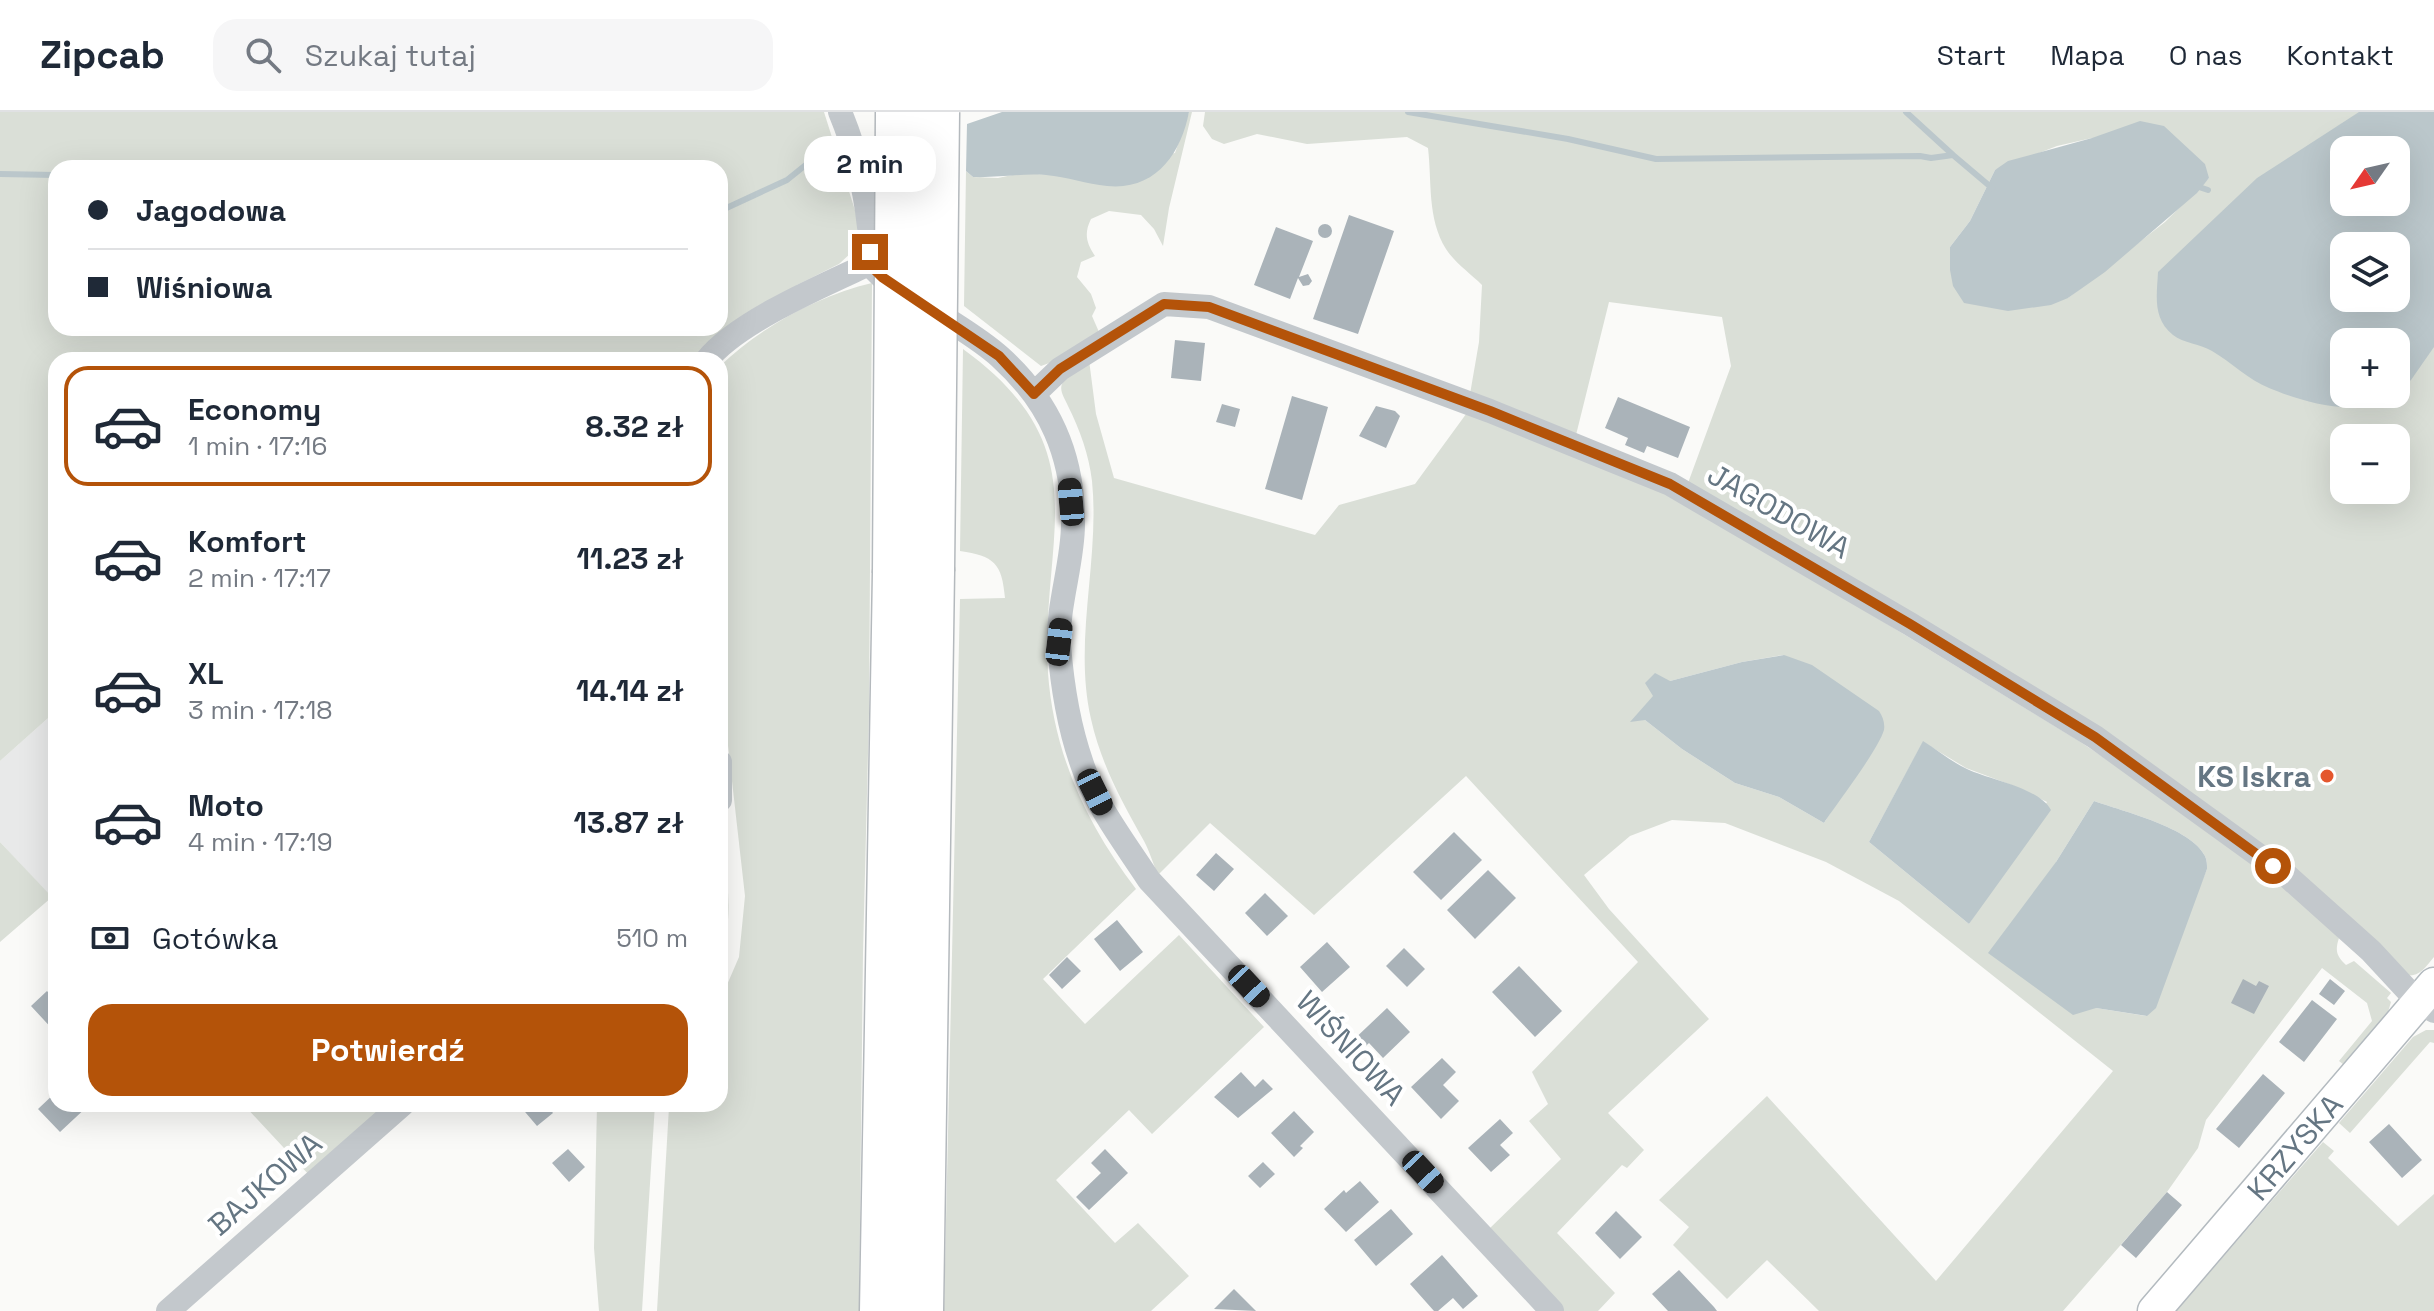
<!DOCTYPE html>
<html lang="pl">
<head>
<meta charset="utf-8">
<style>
  body { margin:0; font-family:"Space Grotesk",sans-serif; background:#f6f6f7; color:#1f2937; height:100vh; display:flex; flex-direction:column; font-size:30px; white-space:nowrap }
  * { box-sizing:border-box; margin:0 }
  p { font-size:26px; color:#747a83 }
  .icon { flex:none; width:44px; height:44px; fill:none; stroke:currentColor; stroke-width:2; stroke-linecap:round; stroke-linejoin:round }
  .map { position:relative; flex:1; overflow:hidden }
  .panel { position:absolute; left:48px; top:240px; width:680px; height:760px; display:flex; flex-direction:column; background:#fff; border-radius:24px; box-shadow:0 8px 32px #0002 }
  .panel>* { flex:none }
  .guide { position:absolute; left:48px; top:48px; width:680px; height:176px; border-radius:24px; box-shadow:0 8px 32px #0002; display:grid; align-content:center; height:176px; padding:0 40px; background:#fff }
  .needle { width:52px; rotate:236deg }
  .fabs { position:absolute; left:2330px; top:24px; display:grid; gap:16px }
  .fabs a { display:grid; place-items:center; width:80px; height:80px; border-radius:16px; background:#fff; box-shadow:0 8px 32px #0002; font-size:40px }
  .end { position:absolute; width:36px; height:36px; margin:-18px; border:10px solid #b45309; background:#fff; box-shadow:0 0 0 4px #fff }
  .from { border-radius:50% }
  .bubble { position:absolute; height:56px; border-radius:24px; background:#fff; box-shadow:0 8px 32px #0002; font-size:26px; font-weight:800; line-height:56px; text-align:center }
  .car { position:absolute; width:24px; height:48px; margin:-24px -12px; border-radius:10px; box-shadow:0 0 6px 2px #0007; background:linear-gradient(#222 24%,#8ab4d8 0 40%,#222 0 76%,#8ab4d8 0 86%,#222 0) }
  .guide b { display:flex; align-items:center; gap:28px; height:76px; font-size:30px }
  .guide b+b { border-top:2px solid #e0e1e3 }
  .guide i { width:20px; height:20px; background:#1f2937 }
  ul { padding:14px 0 0; list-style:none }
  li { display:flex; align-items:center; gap:24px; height:120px; margin:0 16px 12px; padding:0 24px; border:4px solid transparent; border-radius:24px }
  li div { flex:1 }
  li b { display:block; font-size:30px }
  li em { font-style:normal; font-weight:800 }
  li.active { border-color:#b45309 }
  li>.icon { width:72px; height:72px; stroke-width:1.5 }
  .pay { display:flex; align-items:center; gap:20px; height:88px; padding:0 40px; font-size:30px }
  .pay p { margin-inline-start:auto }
  .action { display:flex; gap:16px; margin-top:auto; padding:16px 40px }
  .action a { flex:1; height:92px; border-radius:24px; background:#b45309; color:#fff; font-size:32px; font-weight:800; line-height:92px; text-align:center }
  header { display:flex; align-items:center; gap:48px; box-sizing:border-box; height:112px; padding:0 40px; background:#fff; border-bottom:2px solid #e0e1e3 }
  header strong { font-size:38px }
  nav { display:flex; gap:44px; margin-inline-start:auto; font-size:28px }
  .search { width:560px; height:72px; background:#f6f6f7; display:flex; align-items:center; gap:20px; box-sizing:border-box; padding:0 28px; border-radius:24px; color:#747a83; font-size:30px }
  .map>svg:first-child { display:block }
  .built { fill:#e8e9e9 }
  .green { fill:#dadfd7; fill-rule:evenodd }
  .water { fill:#bbc7cb; fill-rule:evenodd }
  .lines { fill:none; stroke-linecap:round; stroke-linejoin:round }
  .stream { stroke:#bbc7cb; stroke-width:6 }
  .building { fill:#aab3b9 }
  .secondary-casing { stroke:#b3babf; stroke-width:35 }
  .highway-casing { stroke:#b4b9bd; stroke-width:45 }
  .street { stroke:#c3c8cc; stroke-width:24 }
  .secondary { stroke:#fff; stroke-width:32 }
  .highway { stroke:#fff; stroke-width:42 }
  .highway-bridge-casing { stroke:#b4b9bd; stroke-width:45; stroke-linecap:butt }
  .highway-bridge { stroke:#fff; stroke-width:42 }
  .route { stroke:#b45309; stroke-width:10 }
  .poi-dot { fill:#e4572e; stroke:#fff; stroke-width:3 }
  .labels { text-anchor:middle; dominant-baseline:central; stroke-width:8; stroke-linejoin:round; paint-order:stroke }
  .street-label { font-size:30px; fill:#657683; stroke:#fff }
  .poi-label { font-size:30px; font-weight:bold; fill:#657683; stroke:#fff; text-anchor:end }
</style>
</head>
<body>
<header>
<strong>Zipcab</strong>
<div class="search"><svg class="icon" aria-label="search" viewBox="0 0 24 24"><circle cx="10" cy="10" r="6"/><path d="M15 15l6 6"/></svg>Szukaj tutaj</div>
<nav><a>Start</a><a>Mapa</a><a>O nas</a><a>Kontakt</a></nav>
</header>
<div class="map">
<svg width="2434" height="1199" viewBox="0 0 2434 1199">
  <rect width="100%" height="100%" fill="#fafaf8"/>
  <!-- built -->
  <path class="built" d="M56,599V790L0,730V649Z"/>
  <!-- green -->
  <path class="green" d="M0,0H824L859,111L852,140L839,152L797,173L696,248H56V599L0,649ZM56,56H720V216H56Z
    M1189,0H1192L1169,96L1163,134L1154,117L1141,103L1109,99L1091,107C1084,121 1086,131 1095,144L1081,150L1077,165L1091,182L1096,196L1092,204L1099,220L1052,250L1041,254L964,194L966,59L973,65L998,66L1022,61L1052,63L1175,41Z
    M1205,0H2434V845C2424,857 2419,866 2402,863L2280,750L1688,371L1731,254L1722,205L1609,190L1576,323L1470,282L1479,230L1482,173C1471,162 1454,150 1446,137C1427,106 1432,70 1428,36L1407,25L1307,32L1257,22L1224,32L1212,27L1203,14ZM2092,26L2209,66L2165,110L2068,186L1950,135L1970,109L1995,58L2057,34ZM2344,38H2396V90H2344ZM2344,134H2396V186H2344ZM2344,230H2396V282H2344ZM2344,326H2396V378H2344Z
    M872,171L869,601L863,841L859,1199H657L669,995L670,992H720V889L739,845L745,784L720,563V254C759,216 819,183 872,171Z
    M963,237C1102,338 1040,422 1048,561C1054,643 1087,713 1136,777L1043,867L1085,912L1179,823L1264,915L1152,1022L1129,998L1056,1068L1115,1131L1138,1111L1189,1164L1151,1199H944L960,487L1005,486C1002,451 994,444 960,439Z
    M1089,248L1096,302L1114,366L1315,423L1339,393L1415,372L1469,298L1659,376L1738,421L2079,629L2206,714L2299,783L2339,826C2335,838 2336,844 2346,853L2354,849L2391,881L2387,886L2391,890L2388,900L2344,953L2339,949L2372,909L2367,891L2322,856L2206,1008L2198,1036L2167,1080L2063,1199H1819L1767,1148L1727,1187L1673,1133L1689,1115L1659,1088L1767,984L1936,1169L2113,959L1899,789L1826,750L1725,711L1672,708L1630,724L1584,763L1609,797L1709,907L1608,1001L1644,1038L1627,1056L1622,1053L1557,1121L1615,1181L1598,1199H1563L1488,1118L1561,1047L1529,1009L1548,992L1532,960L1638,850L1466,664L1314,803L1210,711L1158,763C1153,752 1150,740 1144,729C1122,690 1101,652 1091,607C1073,528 1100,449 1092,369C1089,343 1080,318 1068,294C1065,287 1059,279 1062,272C1066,260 1080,254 1089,248ZM1783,543L1884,617L1824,711L1779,685L1735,671L1682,637L1645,608L1644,595L1670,569L1742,550ZM1923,630L1966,656L2014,674L2047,690L1969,812L1869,730ZM2094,689C2122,699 2192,716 2205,744C2207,748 2207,753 2207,757L2146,904L2096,896L2056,750Z
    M0,730L52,785L0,830Z
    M722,744C731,780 731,814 720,849Z
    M2426,918H2434V931L2430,930L2350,1021L2339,1011L2413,925Z
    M243,992H380L385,998L310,1064Z
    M597,992H655L642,1199H599L594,1136Z
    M2323,1030L2334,1039L2328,1046L2398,1114L2434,1082V1199H2176Z"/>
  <!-- water -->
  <path class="water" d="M1002,0H1189C1181,42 1155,79 1107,74C1087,72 1067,65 1046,63C1021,61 998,66 973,65L966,59L967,12Z
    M2359,0H2434V235L2411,268L2396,280V230H2344V282H2393C2361,308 2303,290 2269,276C2249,268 2231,250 2212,239C2201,232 2183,231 2173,223C2152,206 2157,183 2158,160L2257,66ZM2396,38V90H2344V38ZM2396,134V186H2344V134Z
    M2140,9L2164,14L2205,52L2209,66L2197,81L2105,160L2068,186L2051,193L2008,199L1964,191L1953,174L1950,158V135L1970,109L1995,58L2008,49L2092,26Z
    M1784,543L1812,553L1879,599C1883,605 1885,611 1884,618C1878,638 1838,690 1824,711L1779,685L1735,671L1682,637L1645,608L1630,610L1653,584L1645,571L1655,561L1670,569L1742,550Z
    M1923,629C1937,638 1952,650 1967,657C1990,668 2038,675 2051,698L1969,812L1869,730Z
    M2094,689C2122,699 2192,716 2205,744C2207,748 2207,753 2207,757L2156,896L2147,904L2096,896L2073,903L1988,841L2056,750Z"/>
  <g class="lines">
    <!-- stream -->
    <path class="stream" d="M1408,0L1568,27L1656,47L1920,44L1931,46L1953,43L1992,76
      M1906,0L1953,43
      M0,62L56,63
      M2196,74L2208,78
      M720,99L787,68L823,39"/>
  </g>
  <!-- building -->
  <path class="building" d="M1349,103L1394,119L1358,222L1313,207Z
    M1318 119a7 7 0 1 1 14 0a7 7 0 1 1-14 0Z
    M1276,115L1313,129L1299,165L1308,162L1312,169L1309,173L1303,174L1298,166L1290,187L1254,173Z
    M1175,228L1205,231L1201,269L1171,266Z
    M1292,284L1328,295L1302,388L1265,377Z
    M1618,285L1690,315L1678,346L1647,334L1644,341L1625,333L1628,326L1605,316Z
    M1222,292L1240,297L1235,315L1216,310Z
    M1376,294L1395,299L1400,304L1386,336L1359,324Z
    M1454,720L1482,748L1441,788L1413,760Z
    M1216,741L1234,757L1214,779L1196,763Z
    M1488,758L1516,786L1475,827L1447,798Z
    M1265,781L1288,804L1267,824L1245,801Z
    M1117,808L1143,840L1120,859L1094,827Z
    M1327,830L1350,855L1322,880L1300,855Z
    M1404,836L1425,857L1407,875L1386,854Z
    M1067,845L1081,859L1062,877L1049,863Z
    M1519,854L1562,899L1535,925L1492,880Z
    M2243,867L2256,874L2259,869L2269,874L2254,902L2231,891Z
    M2330,867L2345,879L2334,893L2319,882Z
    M47,879L56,889V921L31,894Z
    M2312,888L2337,907L2304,950L2279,930Z
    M1387,896L1410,920L1383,946L1369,931L1357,942L1348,933Z
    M1442,946L1456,960L1443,973L1459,989L1441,1007L1411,975Z
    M1241,960L1255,975L1263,967L1273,977L1238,1006L1214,985Z
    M2263,962L2285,981L2239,1036L2216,1017Z
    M56,980V992H90L60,1020L38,997Z
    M522,992H546L553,1001L537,1014L520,994Z
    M1294,999L1314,1020L1300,1034L1303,1036L1294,1045L1271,1021Z
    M1500,1007L1513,1021L1500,1033L1510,1043L1491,1060L1468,1036Z
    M2389,1012L2422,1048L2402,1066L2369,1030Z
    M568,1037L585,1055L569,1070L552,1051Z
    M1105,1037L1128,1061L1089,1098L1076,1085L1101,1061L1091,1051Z
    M1263,1050L1275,1062L1260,1076L1248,1064Z
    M1360,1069L1379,1090L1346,1120L1324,1097L1344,1078L1346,1081Z
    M2167,1080L2182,1093L2136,1146L2121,1133Z
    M1391,1097L1413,1122L1376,1154L1354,1128Z
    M1616,1099L1642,1125L1620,1147L1595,1121Z
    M1442,1143L1478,1184L1463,1197L1453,1186L1438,1199H1434L1410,1172Z
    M1679,1158L1714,1195L1717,1199H1668L1652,1182Z
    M1234,1177L1256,1199L1214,1197Z"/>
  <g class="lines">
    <!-- secondary casing -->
    <g class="secondary-casing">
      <g id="secondary">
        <path id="s1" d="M2154,1199L2434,872"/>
      </g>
    </g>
    <!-- highway casing -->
    <g class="highway-casing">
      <path id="highway" d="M881,1199L894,461
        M922,1199L933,459"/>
    </g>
    <!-- street -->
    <path class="street" d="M840,0C855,36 865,77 869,115C871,128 868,140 869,152L882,165L899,176
      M930,196C953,212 979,226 1000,245C1050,290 1074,344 1073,412C1073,451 1057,494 1059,533C1062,572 1069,615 1082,652C1096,694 1125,731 1149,768L1552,1199
      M707,248C737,210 824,173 869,152
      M1034,282L1060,257L1164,192L1209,195L1490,299L1670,372L1910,512L2095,625L2286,763L2371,839L2409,880L2434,899
      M720,650V688
      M168,1199L403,992"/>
    <!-- secondary -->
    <use href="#secondary" class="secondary"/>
    <!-- highway -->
    <use href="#highway" class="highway"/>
    <!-- highway-bridge casing -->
    <g class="highway-bridge-casing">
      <path id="highway-bridge" d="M933,459L938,0
        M894,461L897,0"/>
    </g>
    <!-- highway-bridge -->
    <use href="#highway-bridge" class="highway-bridge"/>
  </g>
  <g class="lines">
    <!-- route -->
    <path class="route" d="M870,140L869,152L882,165L999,244L1034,282L1060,257L1164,192L1209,195L1490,299L1670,372L1910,512L2095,625L2273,754"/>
  </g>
  <!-- markers -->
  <circle class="poi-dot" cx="2327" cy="664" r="8"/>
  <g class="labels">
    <!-- street labels -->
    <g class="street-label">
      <text transform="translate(1779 399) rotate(30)">JAGODOWA</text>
      <text transform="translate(1351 936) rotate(47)">WIŚNIOWA</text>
      <text stroke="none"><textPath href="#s1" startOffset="216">KRZYSKA</textPath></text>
      <text transform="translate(265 1072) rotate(-41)">BAJKOWA</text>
    </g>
    <!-- poi labels -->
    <g class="poi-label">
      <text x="2311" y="664">KS Iskra</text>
    </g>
  </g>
</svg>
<div class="fabs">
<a><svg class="needle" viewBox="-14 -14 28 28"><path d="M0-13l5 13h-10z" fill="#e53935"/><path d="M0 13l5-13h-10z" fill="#747a83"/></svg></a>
<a><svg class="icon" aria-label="layers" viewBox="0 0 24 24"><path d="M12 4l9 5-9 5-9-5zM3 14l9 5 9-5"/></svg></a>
<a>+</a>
<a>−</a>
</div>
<i class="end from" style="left:2273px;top:754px"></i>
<i class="end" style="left:870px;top:140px"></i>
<div class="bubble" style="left:804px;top:24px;width:132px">2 min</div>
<i class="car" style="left:1071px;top:390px;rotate:355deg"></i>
<i class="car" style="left:1059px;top:530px;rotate:7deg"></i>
<i class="car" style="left:1095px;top:680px;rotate:154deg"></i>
<i class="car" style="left:1249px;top:874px;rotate:137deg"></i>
<i class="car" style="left:1423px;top:1060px;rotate:137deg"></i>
<div class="guide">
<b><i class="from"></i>Jagodowa</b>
<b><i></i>Wiśniowa</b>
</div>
<section class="panel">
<ul>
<li class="active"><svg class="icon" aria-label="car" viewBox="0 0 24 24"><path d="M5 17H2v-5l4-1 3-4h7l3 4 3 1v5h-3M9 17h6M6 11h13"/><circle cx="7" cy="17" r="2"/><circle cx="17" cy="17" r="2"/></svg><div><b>Economy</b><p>1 min · 17:16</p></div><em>8.32 zł</em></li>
<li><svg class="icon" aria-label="car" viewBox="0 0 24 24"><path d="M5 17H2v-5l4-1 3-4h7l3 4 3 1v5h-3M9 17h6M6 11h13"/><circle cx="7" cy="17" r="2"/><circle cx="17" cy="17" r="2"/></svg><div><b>Komfort</b><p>2 min · 17:17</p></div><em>11.23 zł</em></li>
<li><svg class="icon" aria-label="car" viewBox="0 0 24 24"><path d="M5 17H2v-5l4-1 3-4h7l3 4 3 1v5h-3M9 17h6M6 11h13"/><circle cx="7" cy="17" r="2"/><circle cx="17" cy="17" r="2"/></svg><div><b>XL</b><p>3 min · 17:18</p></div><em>14.14 zł</em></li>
<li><svg class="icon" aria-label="car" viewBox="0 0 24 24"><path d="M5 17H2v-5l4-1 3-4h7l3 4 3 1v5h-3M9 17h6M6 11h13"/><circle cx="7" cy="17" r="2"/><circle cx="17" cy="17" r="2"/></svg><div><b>Moto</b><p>4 min · 17:19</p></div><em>13.87 zł</em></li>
</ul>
<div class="pay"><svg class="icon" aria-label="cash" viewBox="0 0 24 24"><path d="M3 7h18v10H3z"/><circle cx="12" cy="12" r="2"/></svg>Gotówka<p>510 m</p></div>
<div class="action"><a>Potwierdź</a></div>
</section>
</div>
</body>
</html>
